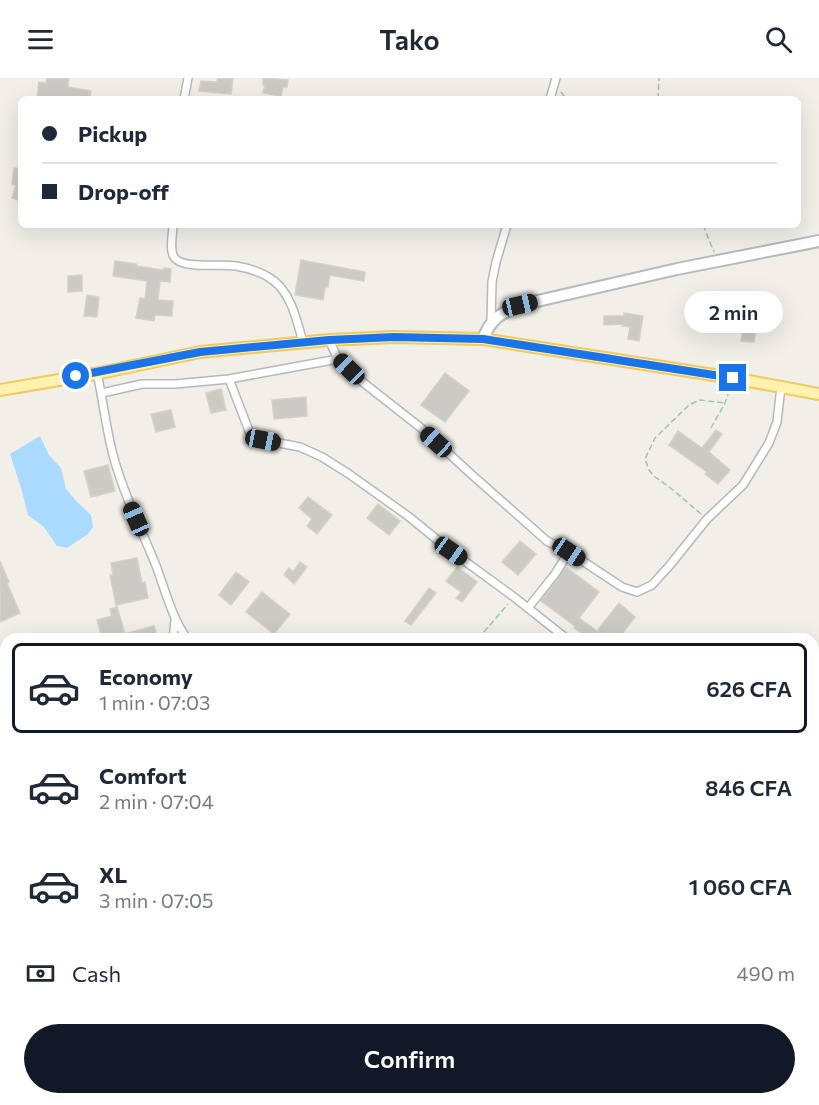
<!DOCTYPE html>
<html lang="en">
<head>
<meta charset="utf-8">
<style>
  body { margin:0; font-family:Commissioner,sans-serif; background:#f2f2f3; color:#1f2937; height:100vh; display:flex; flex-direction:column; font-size:22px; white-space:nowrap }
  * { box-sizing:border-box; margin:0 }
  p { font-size:20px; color:#747a83 }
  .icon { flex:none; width:33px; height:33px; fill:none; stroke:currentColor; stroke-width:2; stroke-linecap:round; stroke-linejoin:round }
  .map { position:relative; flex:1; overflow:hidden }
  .panel { position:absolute; left:0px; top:555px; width:819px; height:472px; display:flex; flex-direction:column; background:#fff; border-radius:18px 18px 0 0; box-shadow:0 6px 24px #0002 }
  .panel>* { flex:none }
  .banner { position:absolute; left:18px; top:18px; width:783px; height:132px; border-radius:9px; box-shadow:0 6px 24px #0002; display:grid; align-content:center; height:132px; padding:0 24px; background:#fff }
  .end { position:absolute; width:27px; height:27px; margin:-14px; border:8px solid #1a73e8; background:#fff; box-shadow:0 0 0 3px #fff }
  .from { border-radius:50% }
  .bubble { position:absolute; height:42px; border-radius:21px; background:#fff; box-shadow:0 6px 24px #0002; font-size:20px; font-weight:600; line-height:42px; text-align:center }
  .car { position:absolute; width:18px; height:36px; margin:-18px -9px; border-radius:8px; box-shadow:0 0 4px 2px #0007; background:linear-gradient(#222 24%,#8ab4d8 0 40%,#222 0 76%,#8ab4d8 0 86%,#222 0) }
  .banner b { display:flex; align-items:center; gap:21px; height:57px; font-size:22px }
  .banner b+b { border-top:2px solid #e0e1e3 }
  .banner i { width:15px; height:15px; background:#1f2937 }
  ul { padding:10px 0 0; list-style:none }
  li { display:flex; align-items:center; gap:18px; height:90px; margin:0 12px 9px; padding:0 12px; border:3px solid transparent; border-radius:9px }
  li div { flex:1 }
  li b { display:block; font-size:22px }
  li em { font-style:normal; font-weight:600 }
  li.selected { border-color:#111827 }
  li>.icon { width:54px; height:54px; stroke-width:1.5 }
  .pay { display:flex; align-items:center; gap:15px; height:66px; padding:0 24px; font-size:22px }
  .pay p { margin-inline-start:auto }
  .action { display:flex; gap:12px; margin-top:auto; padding:12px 24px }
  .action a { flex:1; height:69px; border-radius:36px; background:#111827; color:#fff; font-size:24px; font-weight:600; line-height:69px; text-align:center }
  header { display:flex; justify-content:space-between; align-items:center; height:78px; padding:0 24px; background:#fff; font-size:27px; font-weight:600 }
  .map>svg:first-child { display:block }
  .water { fill:#aadaff }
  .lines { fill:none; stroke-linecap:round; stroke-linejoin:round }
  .stream { stroke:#aadaff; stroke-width:3 }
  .building { fill:#cccac5; stroke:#d6d1c6; stroke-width:1.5 }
  .street-casing { stroke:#b5b8bc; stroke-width:10 }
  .secondary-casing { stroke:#b6babf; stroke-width:14 }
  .primary-casing { stroke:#f2c960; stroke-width:14 }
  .path { stroke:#9cc7a9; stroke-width:1.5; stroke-dasharray:6 3; stroke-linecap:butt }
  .street { stroke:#fff; stroke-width:7 }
  .secondary { stroke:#fff; stroke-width:10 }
  .primary { stroke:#fff2af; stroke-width:10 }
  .route { stroke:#1a73e8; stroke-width:8 }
</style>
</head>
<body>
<header><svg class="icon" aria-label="menu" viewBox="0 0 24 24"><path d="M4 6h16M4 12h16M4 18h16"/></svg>Tako<svg class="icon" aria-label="search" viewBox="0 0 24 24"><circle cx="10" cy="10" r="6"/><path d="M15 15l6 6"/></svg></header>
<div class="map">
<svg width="819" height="1027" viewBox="0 0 819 1027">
  <rect width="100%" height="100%" fill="#f1efe8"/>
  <!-- water -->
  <path class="water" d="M40,358L49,377L61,390L66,411L77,424L91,437L93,449L88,456L67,470L57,468L44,449L28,437L22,413L10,376Z"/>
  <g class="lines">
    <!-- stream -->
    <path class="stream" d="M0,991L6,984"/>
  </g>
  <!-- building -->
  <path class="building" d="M47,0H69L68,9L91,13L90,21H37L39,4L46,5Z
    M218,0H233L231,16L199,13L201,3L217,4Z
    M263,0L288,2L287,9H283L281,18L263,15L265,7H263Z
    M14,90L21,91V123L12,120L16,107L12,106Z
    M301,182L365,194L364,203L330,197L328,209H325L323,222L295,217Z
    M115,183L136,186V188L163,192L164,190L171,191L170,204L160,203L158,222L173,223L172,238L155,237L154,243L136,240L140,220L145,221L147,203L113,198Z
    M82,197V213L68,214V198Z
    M87,217L99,219L97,239L84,238Z
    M624,235L643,238L639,263L628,261L630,249L622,248L623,246L604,247V238H624Z
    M743,249L756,250L754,264L741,263Z
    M445,295L469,313L445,344L421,327Z
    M221,311L226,332L211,335L206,315Z
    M306,319L307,338L274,341L272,322Z
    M171,332L175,349L156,354L151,336Z
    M716,352L722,356L709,374L730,392L718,406L705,396L707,394L669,367L678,353L702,370Z
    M108,387L115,413L91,419L84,393Z
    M308,419L332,437L317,456L307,448L312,441L299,430Z
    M378,426L400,443L389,457L367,440Z
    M520,463L536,476L518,497L502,484Z
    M137,480L142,505L145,504L148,520L116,527L110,497H113L111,485Z
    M0,483L9,504L7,505L20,535L0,544Z
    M300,484L307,489L294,506L284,497L289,490L293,494Z
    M457,489L477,504L462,524L456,520L461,514L446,503Z
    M566,489L599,514L579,540L597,553L619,525L635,539L618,561H590L574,550L575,548L541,523Z
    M236,494L249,504L231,527L219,517Z
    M429,510L436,515L411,547L405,543Z
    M262,514L290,536L274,556L246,534Z
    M117,529L125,556L154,548L158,561H110L109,558L102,560L97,542L112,538L110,531Z"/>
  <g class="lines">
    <!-- street casing -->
    <g class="street-casing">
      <path id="street" d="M184,21L188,0
        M550,21L556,0
        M173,147C173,156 169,171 174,179C182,192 222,185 236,188C248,190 264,195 274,203C292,217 297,244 303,264
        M491,244L492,204L496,184L507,147
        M329,262L338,281L360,302L421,350L471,396L547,463L569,474L622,509L637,514L652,507L670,487L707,441L743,407L769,365L777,344L781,309
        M97,295C103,322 106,350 113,377C123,414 140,449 155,485C165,511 171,538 187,561
        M229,301L251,358L263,362L300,369L322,379L349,396L408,438L451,473L514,519L567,561
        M102,315L142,306H175L229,301L338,281
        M528,530L555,496L569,474
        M173,561L175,542
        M0,641L6,653
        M813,784L819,812
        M813,910L819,908
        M0,960L6,963
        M571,1027L572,1022"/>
    </g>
    <!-- secondary casing -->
    <g class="secondary-casing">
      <path id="secondary" d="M483,261C491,240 500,236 520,227L677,191L819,163"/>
    </g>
    <!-- primary casing -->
    <g class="primary-casing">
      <path id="primary" d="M0,312L100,295L200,274L329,262L394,259L483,261L733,300L819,316"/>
    </g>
    <!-- path -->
    <path class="path" d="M561,14L566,21
      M658,21L659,0
      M703,147L714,174
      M711,350L725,325L730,310
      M701,436L673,412L654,398L649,392L645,381L655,360L689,327L700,322L725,325
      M478,561L508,526
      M813,836L819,835
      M110,1022L117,1027"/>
    <!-- street -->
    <use href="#street" class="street"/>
    <!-- secondary -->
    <use href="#secondary" class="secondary"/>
    <!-- primary -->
    <use href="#primary" class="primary"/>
  </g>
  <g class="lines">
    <!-- route -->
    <path class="route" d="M76,298L200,274L329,262L394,259L483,261L733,300"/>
  </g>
</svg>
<i class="end from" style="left:76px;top:298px"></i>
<i class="end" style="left:733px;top:300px"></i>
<div class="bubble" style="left:684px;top:213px;width:99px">2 min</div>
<i class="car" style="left:520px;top:227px;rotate:77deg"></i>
<i class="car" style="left:349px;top:291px;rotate:314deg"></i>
<i class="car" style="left:263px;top:362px;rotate:101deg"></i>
<i class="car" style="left:436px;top:364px;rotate:312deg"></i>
<i class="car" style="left:136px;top:441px;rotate:336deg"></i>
<i class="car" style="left:451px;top:473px;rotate:125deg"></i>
<i class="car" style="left:569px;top:474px;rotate:124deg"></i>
<div class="banner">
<b><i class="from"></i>Pickup</b>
<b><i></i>Drop-off</b>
</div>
<section class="panel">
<ul>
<li class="selected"><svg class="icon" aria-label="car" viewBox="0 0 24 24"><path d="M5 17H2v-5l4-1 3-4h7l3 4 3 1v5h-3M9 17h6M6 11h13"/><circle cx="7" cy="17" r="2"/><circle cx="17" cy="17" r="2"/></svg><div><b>Economy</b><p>1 min · 07:03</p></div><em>626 CFA</em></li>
<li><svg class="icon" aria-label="car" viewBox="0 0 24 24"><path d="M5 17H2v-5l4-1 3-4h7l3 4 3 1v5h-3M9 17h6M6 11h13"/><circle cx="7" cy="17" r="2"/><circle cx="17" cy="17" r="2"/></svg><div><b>Comfort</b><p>2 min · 07:04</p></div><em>846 CFA</em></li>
<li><svg class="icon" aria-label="car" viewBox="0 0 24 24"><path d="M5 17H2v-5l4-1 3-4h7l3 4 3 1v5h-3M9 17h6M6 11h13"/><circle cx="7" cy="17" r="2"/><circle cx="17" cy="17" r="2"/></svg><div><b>XL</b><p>3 min · 07:05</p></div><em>1 060 CFA</em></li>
</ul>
<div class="pay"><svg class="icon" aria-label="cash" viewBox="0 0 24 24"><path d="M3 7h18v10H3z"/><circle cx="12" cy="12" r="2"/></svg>Cash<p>490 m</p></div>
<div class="action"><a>Confirm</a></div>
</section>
</div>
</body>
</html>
